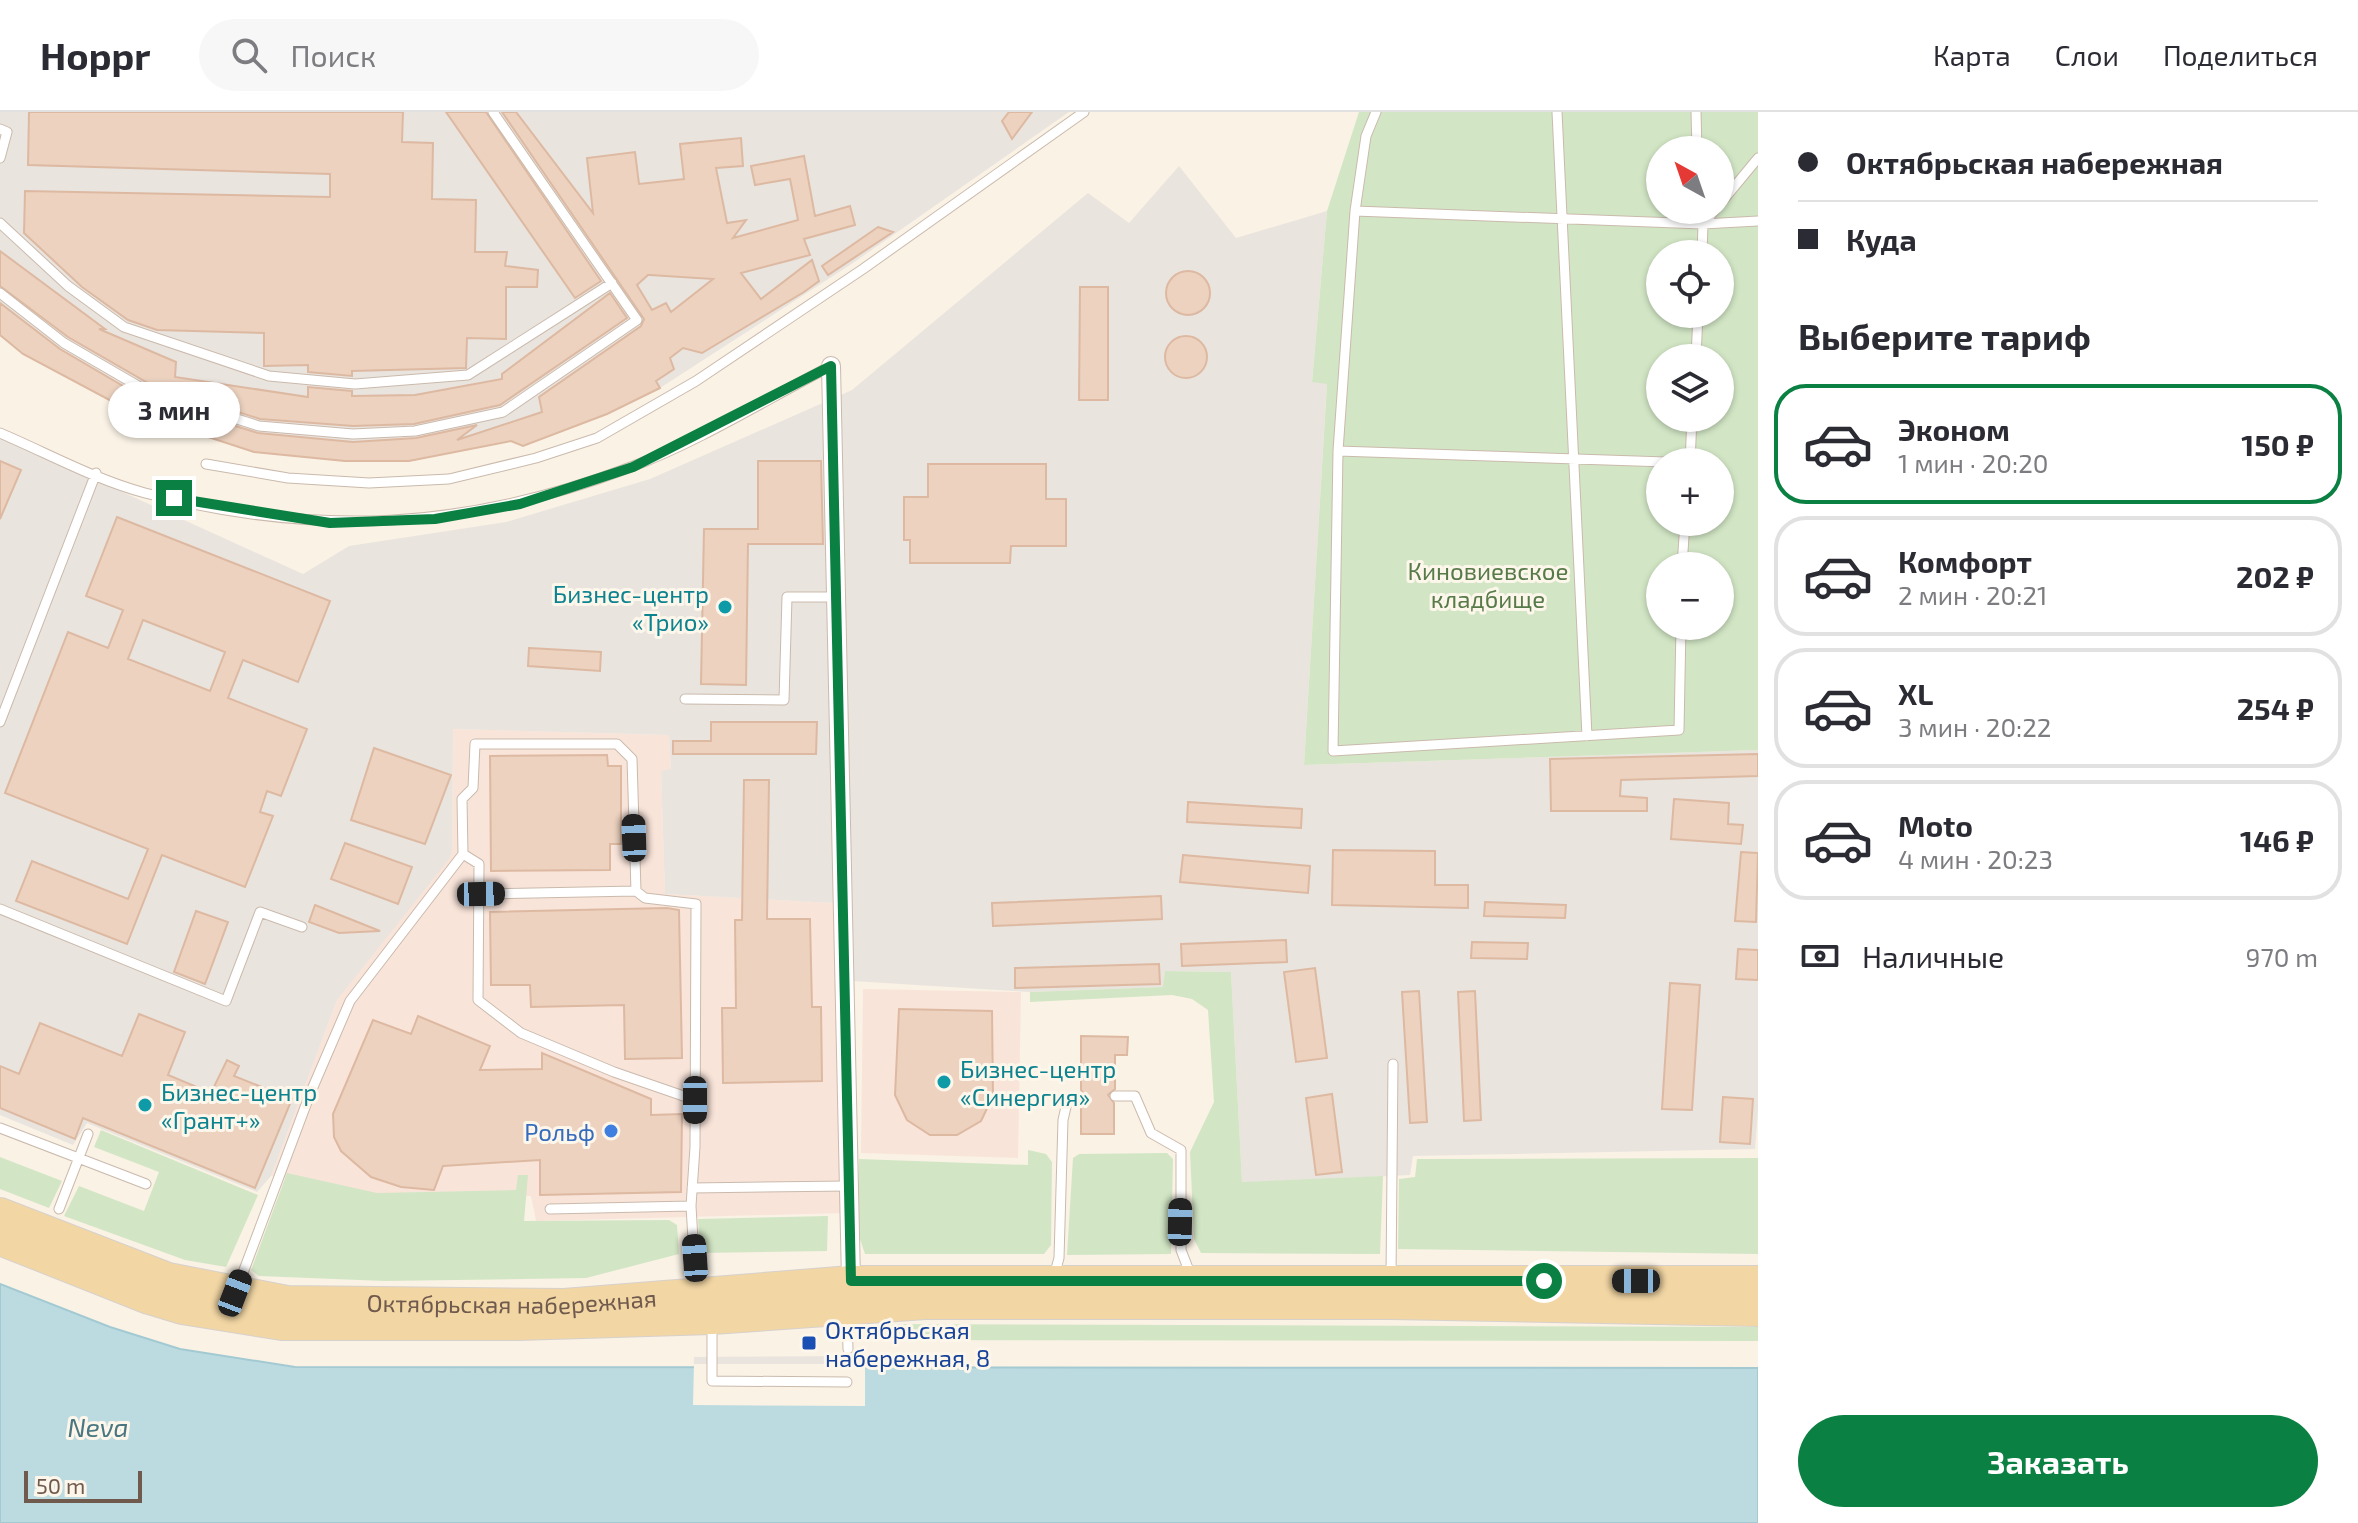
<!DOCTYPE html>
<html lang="ru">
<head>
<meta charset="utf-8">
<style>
  body { margin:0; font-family:"Exo 2",sans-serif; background:#f7f7f7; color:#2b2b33; height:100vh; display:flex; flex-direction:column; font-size:30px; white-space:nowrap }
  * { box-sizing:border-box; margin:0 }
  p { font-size:26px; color:#7c7c81 }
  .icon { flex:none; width:44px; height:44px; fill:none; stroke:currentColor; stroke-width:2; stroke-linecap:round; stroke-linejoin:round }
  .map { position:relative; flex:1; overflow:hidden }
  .panel { display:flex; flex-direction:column; background:#fff; width:600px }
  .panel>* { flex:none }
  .top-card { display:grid; align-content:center; height:176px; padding:0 40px; background:#fff }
  .needle { width:52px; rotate:320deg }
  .fabs { position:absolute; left:1646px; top:24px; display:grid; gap:16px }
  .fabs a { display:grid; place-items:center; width:88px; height:88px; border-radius:50%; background:#fff; box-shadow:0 2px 6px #0004; font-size:40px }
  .scale { position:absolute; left:24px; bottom:20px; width:118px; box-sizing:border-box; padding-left:8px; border:4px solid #705a4d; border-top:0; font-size:22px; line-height:28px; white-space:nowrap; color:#705a4d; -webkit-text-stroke:6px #fdf6eb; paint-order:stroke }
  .end { position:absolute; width:36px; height:36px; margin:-18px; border:10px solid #0b8043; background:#fff; box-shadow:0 0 0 4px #fff }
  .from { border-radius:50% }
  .bubble { position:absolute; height:56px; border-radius:28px; background:#fff; box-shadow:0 2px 6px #0004; font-size:26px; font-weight:700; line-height:56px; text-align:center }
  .car { position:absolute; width:24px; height:48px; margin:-24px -12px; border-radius:10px; box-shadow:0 0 6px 2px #0007; background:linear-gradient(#222 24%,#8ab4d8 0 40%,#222 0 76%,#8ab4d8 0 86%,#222 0) }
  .top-card b { display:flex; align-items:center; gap:28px; height:76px; font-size:30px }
  .top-card b+b { border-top:2px solid #e1e1e2 }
  .top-card i { width:20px; height:20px; background:#2b2b33 }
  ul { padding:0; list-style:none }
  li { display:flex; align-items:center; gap:24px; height:120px; margin:0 16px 12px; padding:0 24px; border:4px solid #e1e1e2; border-radius:32px }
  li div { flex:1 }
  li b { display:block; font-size:30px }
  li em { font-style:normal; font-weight:700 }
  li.active { border-color:#0b8043 }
  li>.icon { width:72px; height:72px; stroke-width:1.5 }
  h2 { padding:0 40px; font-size:36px; line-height:96px }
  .pay { display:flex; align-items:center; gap:20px; height:88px; padding:0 40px; font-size:30px }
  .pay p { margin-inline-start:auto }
  .primary-button { display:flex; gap:16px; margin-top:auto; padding:16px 40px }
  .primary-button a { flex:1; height:92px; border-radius:48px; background:#0b8043; color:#fff; font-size:32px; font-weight:700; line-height:92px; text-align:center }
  header { display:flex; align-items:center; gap:48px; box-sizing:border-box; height:112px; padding:0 40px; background:#fff; border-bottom:2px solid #e1e1e2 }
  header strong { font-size:38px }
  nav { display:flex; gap:44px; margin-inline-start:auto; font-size:28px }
  .search { width:560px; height:72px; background:#f7f7f7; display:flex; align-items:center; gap:20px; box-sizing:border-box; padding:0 28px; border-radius:44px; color:#7c7c81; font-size:30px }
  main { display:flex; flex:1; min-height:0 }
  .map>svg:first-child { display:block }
  .commercial { fill:#f9e4da }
  .industrial { fill:#eae4df }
  .green { fill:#d2e6c5; fill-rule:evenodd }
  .water { fill:#bcdbe1; stroke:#a3cad2; stroke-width:2 }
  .pier { fill:#faf2e5 }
  .building { fill:#ecd2bf; stroke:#ddb9a2; stroke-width:2; fill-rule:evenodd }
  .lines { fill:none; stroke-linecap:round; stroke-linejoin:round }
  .service-casing { stroke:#cabaac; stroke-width:11 }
  .minor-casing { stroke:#cabaac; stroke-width:20 }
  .primary-casing { stroke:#d7d1cd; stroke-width:32 }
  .service { stroke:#fff; stroke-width:9 }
  .minor { stroke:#fff; stroke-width:18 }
  .primary { stroke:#f2d6a4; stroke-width:30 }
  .route { stroke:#0b8043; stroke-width:10 }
  .culture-dot { fill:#0f9aa8; stroke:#fdf6eb; stroke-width:3 }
  .shop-dot { fill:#3f7fe0; stroke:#fdf6eb; stroke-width:3 }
  .transit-dot { fill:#1a4fb4; stroke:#fdf6eb; stroke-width:3 }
  .labels { text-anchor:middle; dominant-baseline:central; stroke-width:6; stroke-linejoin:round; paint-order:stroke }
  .park-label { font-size:24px; fill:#577a49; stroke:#fdf6eb }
  .culture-label { font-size:24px; fill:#0d838f; stroke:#fdf6eb; text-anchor:start }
  .shop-label { font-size:24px; fill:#366cbe; stroke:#fdf6eb; text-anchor:end }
  .street-label { font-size:24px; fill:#705a4d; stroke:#fdf6eb }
  .transit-label { font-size:24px; fill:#164399; stroke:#fdf6eb; text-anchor:start }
  .water-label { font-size:26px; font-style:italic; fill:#497781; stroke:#fdf6eb }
</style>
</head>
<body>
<header>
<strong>Hoppr</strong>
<div class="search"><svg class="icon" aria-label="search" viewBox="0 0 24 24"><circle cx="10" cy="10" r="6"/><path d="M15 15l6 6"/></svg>Поиск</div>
<nav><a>Карта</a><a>Слои</a><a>Поделиться</a></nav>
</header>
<main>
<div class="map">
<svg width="1758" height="1411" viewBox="0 0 1758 1411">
  <rect width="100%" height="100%" fill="#faf2e5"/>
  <!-- commercial -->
  <path class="commercial" d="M453,617L669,623L671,658L661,659L665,782L834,791L844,1101L536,1109L531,1084L370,1085L338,1073L271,1064L337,888L452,739Z
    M863,877L1021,880L1018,1046L861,1041Z"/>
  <!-- industrial -->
  <path class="industrial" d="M0,0H1069L853,151L660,276L607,302L523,334L511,329L409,349L346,350L254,340L132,300L23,242L0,223Z
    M1179,54L1236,126L1327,99L1312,269L1327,271L1304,653L1758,638V999L1755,1037L1413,1044L1410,1063L1242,1071L1231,860L1165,859L1164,875L1030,880L836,868L834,791L665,782L661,659L671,657L669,623L453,617L452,739L449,747L337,888L271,1064L257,1080L87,1011L73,1033L0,1003V320L32,339L303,462L349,434L506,410L650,367L852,278L1088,81L1129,111Z
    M865,1244V1294L693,1293L694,1245Z"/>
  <!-- green -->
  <path class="green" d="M1359,0H1758V638L1304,653L1327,272L1312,270L1327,99ZM1660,38H1720V98H1660ZM1660,142H1720V202H1660ZM1660,246H1720V306H1660ZM1660,350H1720V410H1660ZM1660,454H1720V514H1660Z
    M1165,859L1231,860L1242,1070L1383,1064L1380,1142L1201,1141L1194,1127L1190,1040L1214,990L1208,898L1192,887L1172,883L1030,890V880L1163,875Z
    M101,1018L258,1083L226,1155L185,1148L64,1104L79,1074L144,1099L159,1060L94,1035Z
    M1028,1038L1046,1042L1052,1050L1051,1133L1044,1142H865L858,1121L859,1047L1028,1053Z
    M1167,1041L1173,1047L1171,1142L1067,1143L1073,1046L1079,1042Z
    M0,1045L62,1069L49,1096L0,1077Z
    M1758,1046V1142L1398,1137L1399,1067L1415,1065L1417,1047Z
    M287,1061L377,1081L516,1078L518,1063H528L524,1109L669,1108L677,1113L679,1142L586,1166L385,1169L259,1164L251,1158Z
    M828,1104L827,1139L700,1141L698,1107Z
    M878,1212L1758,1215V1229L864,1228L871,1215Z"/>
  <!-- water -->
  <path class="water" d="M0,1172L110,1215L180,1237L295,1255L1758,1256V1411H0Z"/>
  <!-- pier -->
  <path class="pier" d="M694,1252H865V1294L693,1293Z"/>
  <!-- building -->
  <path class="building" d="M29,0H403L402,30L433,31L432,87L476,88L475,140H507L505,154L538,158L537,175H506V227L467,226L466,256L352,259V264L308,260V253L264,254V221L157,218L128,208L82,175L24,121L25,79L330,85V62L28,53Z
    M446,0H486L601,169L575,186Z
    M502,0H516L593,101L587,46L635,40L639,72L684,67L680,32L741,26L743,54L716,56L727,111L746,108L733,126L798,108L790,67L755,73L751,54L804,44L815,104L850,94L855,113L804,127L810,143L741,161L761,187L812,148L819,169L804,180L702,241L683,236L670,246L674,257L656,269L660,276L607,302L523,334L511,329L409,349H345L254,340L132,300L23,242L0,223V191L60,237L142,285L258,321L353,330L416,326L477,313L457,328L542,300L539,285L641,214L644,207ZM648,163H650L713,167L671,200L666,191L652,198L637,173Z
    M1009,0H1032L1012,27L1002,9Z
    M878,115L893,120L828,163L822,154Z
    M0,139L105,217H99L176,250L175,265L308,285V275L352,279V284L415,283L502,267V262L610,181L627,206L500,293L414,312L353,314L260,307L148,271L68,225L0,174Z
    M1166 181a22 22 0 1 1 44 0a22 22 0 1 1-44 0Z
    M1080,175H1108V288H1079Z
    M1165 245a21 21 0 1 1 42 0a21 21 0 1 1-42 0Z
    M0,349L21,358L0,407Z
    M758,349H821L823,432H748L746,573L701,572L704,417H758Z
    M928,352H1046V387H1066V434H1011L1010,451H910V428H904V385H928Z
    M117,405L330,489L298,570L243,548L228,586L307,617L281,684L267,679L260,700L273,704L245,775L162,743L127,832L16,789L32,749L128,787L148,737L5,681L68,520L108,536L123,498L86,484ZM143,508L225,540L210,579L128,547Z
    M529,536L601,540L600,559L528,554Z
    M711,610H817L816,642H673V629H711Z
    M374,636L451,663L425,732L351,708Z
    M1758,642V664L1621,668L1620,684L1647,686V699H1551L1550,647Z
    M607,643L608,654H621V732H610V758L491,759L490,644Z
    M744,668H769L767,807H810L812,895H821L822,969L723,971L722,896H736L735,808H742Z
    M1674,687L1729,691L1728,712L1743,713L1741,732L1671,727Z
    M1188,690L1302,697L1301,716L1187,710Z
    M345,731L412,755L398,792L331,767Z
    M1333,738L1435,739V773H1468V796L1332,793Z
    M1741,740L1758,741L1756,810L1735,809Z
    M1183,743L1310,754L1308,781L1180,770Z
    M1161,784L1162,807L993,814L992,791Z
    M1485,790L1566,793L1565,806L1484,804Z
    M315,793L380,819L339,821L309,810Z
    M667,796L679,798L682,946L625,947L624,893L531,895L530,873H491L490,800Z
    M196,799L228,810L205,872L174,860Z
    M1286,828L1287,850L1182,854L1181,832Z
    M1472,830L1528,831L1527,847L1471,846Z
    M1738,837L1758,838V868L1736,867Z
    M1159,852L1160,872L1015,876V856Z
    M1315,856L1327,946L1296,950L1284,860Z
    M1670,871L1700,873L1692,998L1662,997Z
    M1419,879L1427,1010L1410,1011L1402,880Z
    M1475,879L1481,1008L1464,1009L1458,880Z
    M899,897L992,899L993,984L981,1009L957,1023H930L907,1008L895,983Z
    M139,902L185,920L168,963L211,981L227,948L239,954L234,964L292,987L255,1076L83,1006L75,1027L0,996V954L19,962L40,911L122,944Z
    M418,904L490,934L480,958L542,957V941L651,987V1003L682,1002L681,1080L540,1083V1048L443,1054L434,1078L401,1075L371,1065L341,1039L334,1025L333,1002L373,908L411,922Z
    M1081,924L1128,925L1127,943H1115V977L1108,983L1114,991V1022H1081V994L1088,987L1081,978Z
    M1332,982L1342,1060L1316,1063L1306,986Z
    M1723,985L1753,987L1750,1032L1720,1030Z"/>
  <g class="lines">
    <!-- service casing -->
    <g class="service-casing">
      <path id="service" d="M1376,0L1366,24L1355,99L1703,112L1758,109
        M1557,0L1587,624
        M1696,0L1697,38
        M0,17L7,20L0,46
        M1720,92L1758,46
        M1355,99L1338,339L1333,639L1679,618L1681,514
        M0,111L68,174L124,215L269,264L355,272L468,263L612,171
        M1702,142L1703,112L1715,98
        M0,181L64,231L145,278L259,314L353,322L415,319L503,300L637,208L493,0
        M1696,246L1698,202
        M0,321C47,341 96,368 145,381C316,425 466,418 631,355C700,329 765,288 831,254
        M1338,339L1666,350
        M1690,350L1692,306
        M206,352L288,366L369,371L449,367L536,346L597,326L696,269L863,157L1084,0
        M1682,454L1685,410
        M685,587L784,588L787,485H836
        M0,610L96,361
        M463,742L479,752L478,888L521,921L614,960L695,988
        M636,779L645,786L696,792L695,1035L691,1094L696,1178
        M0,797L226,889L260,800L302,815
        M1115,984H1135L1151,1021L1181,1038V1138L1191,1164
        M0,1016L146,1072
        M692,1076L848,1074
        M59,1097L88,1022
        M550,1097L691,1094
        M1054,1164L1059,1146L1063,1008L1068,986H1081
        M1391,1165L1393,952
        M238,1174L310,982L350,889L463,742L462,687L473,676L475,632H617L632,647L636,779L481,782
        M847,1202L848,1237
        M712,1212V1269L847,1270"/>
    </g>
    <!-- minor casing -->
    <g class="minor-casing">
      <path id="minor" d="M831,254L851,1169"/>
    </g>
    <!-- primary casing -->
    <g class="primary-casing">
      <g id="primary">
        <path id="s1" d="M0,1101L168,1166L287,1189L564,1192L851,1169H1758"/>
        <path d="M0,1128L149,1187L182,1197L282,1213H518L712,1207L925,1192H1391L1758,1199"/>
      </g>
    </g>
    <!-- service -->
    <use href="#service" class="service"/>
    <!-- minor -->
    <use href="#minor" class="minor"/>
    <!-- primary -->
    <use href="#primary" class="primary"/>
  </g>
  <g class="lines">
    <!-- route -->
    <path class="route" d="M174,386L330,411L435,407L520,392L633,355L831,254L851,1169H1544"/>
  </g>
  <!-- markers -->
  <g class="culture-dot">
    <circle cx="725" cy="495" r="8"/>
    <circle cx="944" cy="970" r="8"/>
    <circle cx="145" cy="993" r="8"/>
  </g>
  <circle class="shop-dot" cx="611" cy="1019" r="8"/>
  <rect class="transit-dot" x="801" y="1223" width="16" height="16" rx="4"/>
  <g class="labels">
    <!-- park labels -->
    <g class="park-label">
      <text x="1488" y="458">Киновиевское<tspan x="1488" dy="28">кладбище</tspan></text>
    </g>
    <!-- culture labels -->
    <g class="culture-label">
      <text x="709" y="481" text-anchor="end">Бизнес-центр<tspan x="709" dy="28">«Трио»</tspan></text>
      <text x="960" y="956">Бизнес-центр<tspan x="960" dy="28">«Синергия»</tspan></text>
      <text x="161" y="979">Бизнес-центр<tspan x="161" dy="28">«Грант+»</tspan></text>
    </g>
    <!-- shop labels -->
    <g class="shop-label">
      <text x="595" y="1019">Рольф</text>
    </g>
    <!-- street labels -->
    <g class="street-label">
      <text stroke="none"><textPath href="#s1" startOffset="526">Октябрьская набережная</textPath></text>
    </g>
    <!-- transit labels -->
    <g class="transit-label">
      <text x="825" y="1217">Октябрьская<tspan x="825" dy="28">набережная, 8</tspan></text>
    </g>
    <!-- water labels -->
    <g class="water-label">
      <text x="98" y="1314">Neva</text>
    </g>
  </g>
</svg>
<div class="fabs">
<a><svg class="needle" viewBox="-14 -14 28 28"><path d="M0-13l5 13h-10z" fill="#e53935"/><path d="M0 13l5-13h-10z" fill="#7c7c81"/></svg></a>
<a><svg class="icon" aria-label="locate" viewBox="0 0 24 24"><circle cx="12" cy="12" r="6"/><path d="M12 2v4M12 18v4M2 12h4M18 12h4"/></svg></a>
<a><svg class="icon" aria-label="layers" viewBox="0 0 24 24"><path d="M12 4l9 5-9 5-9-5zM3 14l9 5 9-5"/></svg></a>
<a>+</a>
<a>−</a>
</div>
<div class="scale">50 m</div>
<i class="end from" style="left:1544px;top:1169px"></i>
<i class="end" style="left:174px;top:386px"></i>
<div class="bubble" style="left:108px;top:270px;width:132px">3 мин</div>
<i class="car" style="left:634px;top:726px;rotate:358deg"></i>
<i class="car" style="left:481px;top:782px;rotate:89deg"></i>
<i class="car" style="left:695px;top:988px;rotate:180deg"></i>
<i class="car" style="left:1180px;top:1110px;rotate:1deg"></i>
<i class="car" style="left:695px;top:1146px;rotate:356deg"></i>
<i class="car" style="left:1636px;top:1169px;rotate:270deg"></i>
<i class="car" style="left:235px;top:1181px;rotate:21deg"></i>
</div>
<section class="panel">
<div class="top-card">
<b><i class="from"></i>Октябрьская набережная</b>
<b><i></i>Куда</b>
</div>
<h2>Выберите тариф</h2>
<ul>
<li class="active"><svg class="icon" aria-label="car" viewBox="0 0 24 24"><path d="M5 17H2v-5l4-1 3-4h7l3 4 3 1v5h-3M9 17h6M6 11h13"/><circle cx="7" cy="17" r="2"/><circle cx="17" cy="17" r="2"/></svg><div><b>Эконом</b><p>1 мин · 20:20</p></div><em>150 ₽</em></li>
<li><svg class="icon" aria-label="car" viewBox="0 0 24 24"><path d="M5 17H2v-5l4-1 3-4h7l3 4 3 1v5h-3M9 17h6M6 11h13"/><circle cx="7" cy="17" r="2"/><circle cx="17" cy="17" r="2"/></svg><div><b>Комфорт</b><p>2 мин · 20:21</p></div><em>202 ₽</em></li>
<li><svg class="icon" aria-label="car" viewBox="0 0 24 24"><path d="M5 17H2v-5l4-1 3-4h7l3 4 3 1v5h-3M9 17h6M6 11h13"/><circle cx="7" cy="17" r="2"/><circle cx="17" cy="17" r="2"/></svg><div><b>XL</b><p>3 мин · 20:22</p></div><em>254 ₽</em></li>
<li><svg class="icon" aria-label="car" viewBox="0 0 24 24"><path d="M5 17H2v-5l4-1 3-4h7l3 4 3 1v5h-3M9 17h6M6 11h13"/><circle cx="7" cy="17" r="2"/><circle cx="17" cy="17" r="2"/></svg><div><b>Moto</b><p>4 мин · 20:23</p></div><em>146 ₽</em></li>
</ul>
<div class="pay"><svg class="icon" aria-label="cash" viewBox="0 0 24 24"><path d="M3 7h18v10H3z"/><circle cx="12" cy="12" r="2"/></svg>Наличные<p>970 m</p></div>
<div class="primary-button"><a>Заказать</a></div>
</section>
</main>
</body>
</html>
